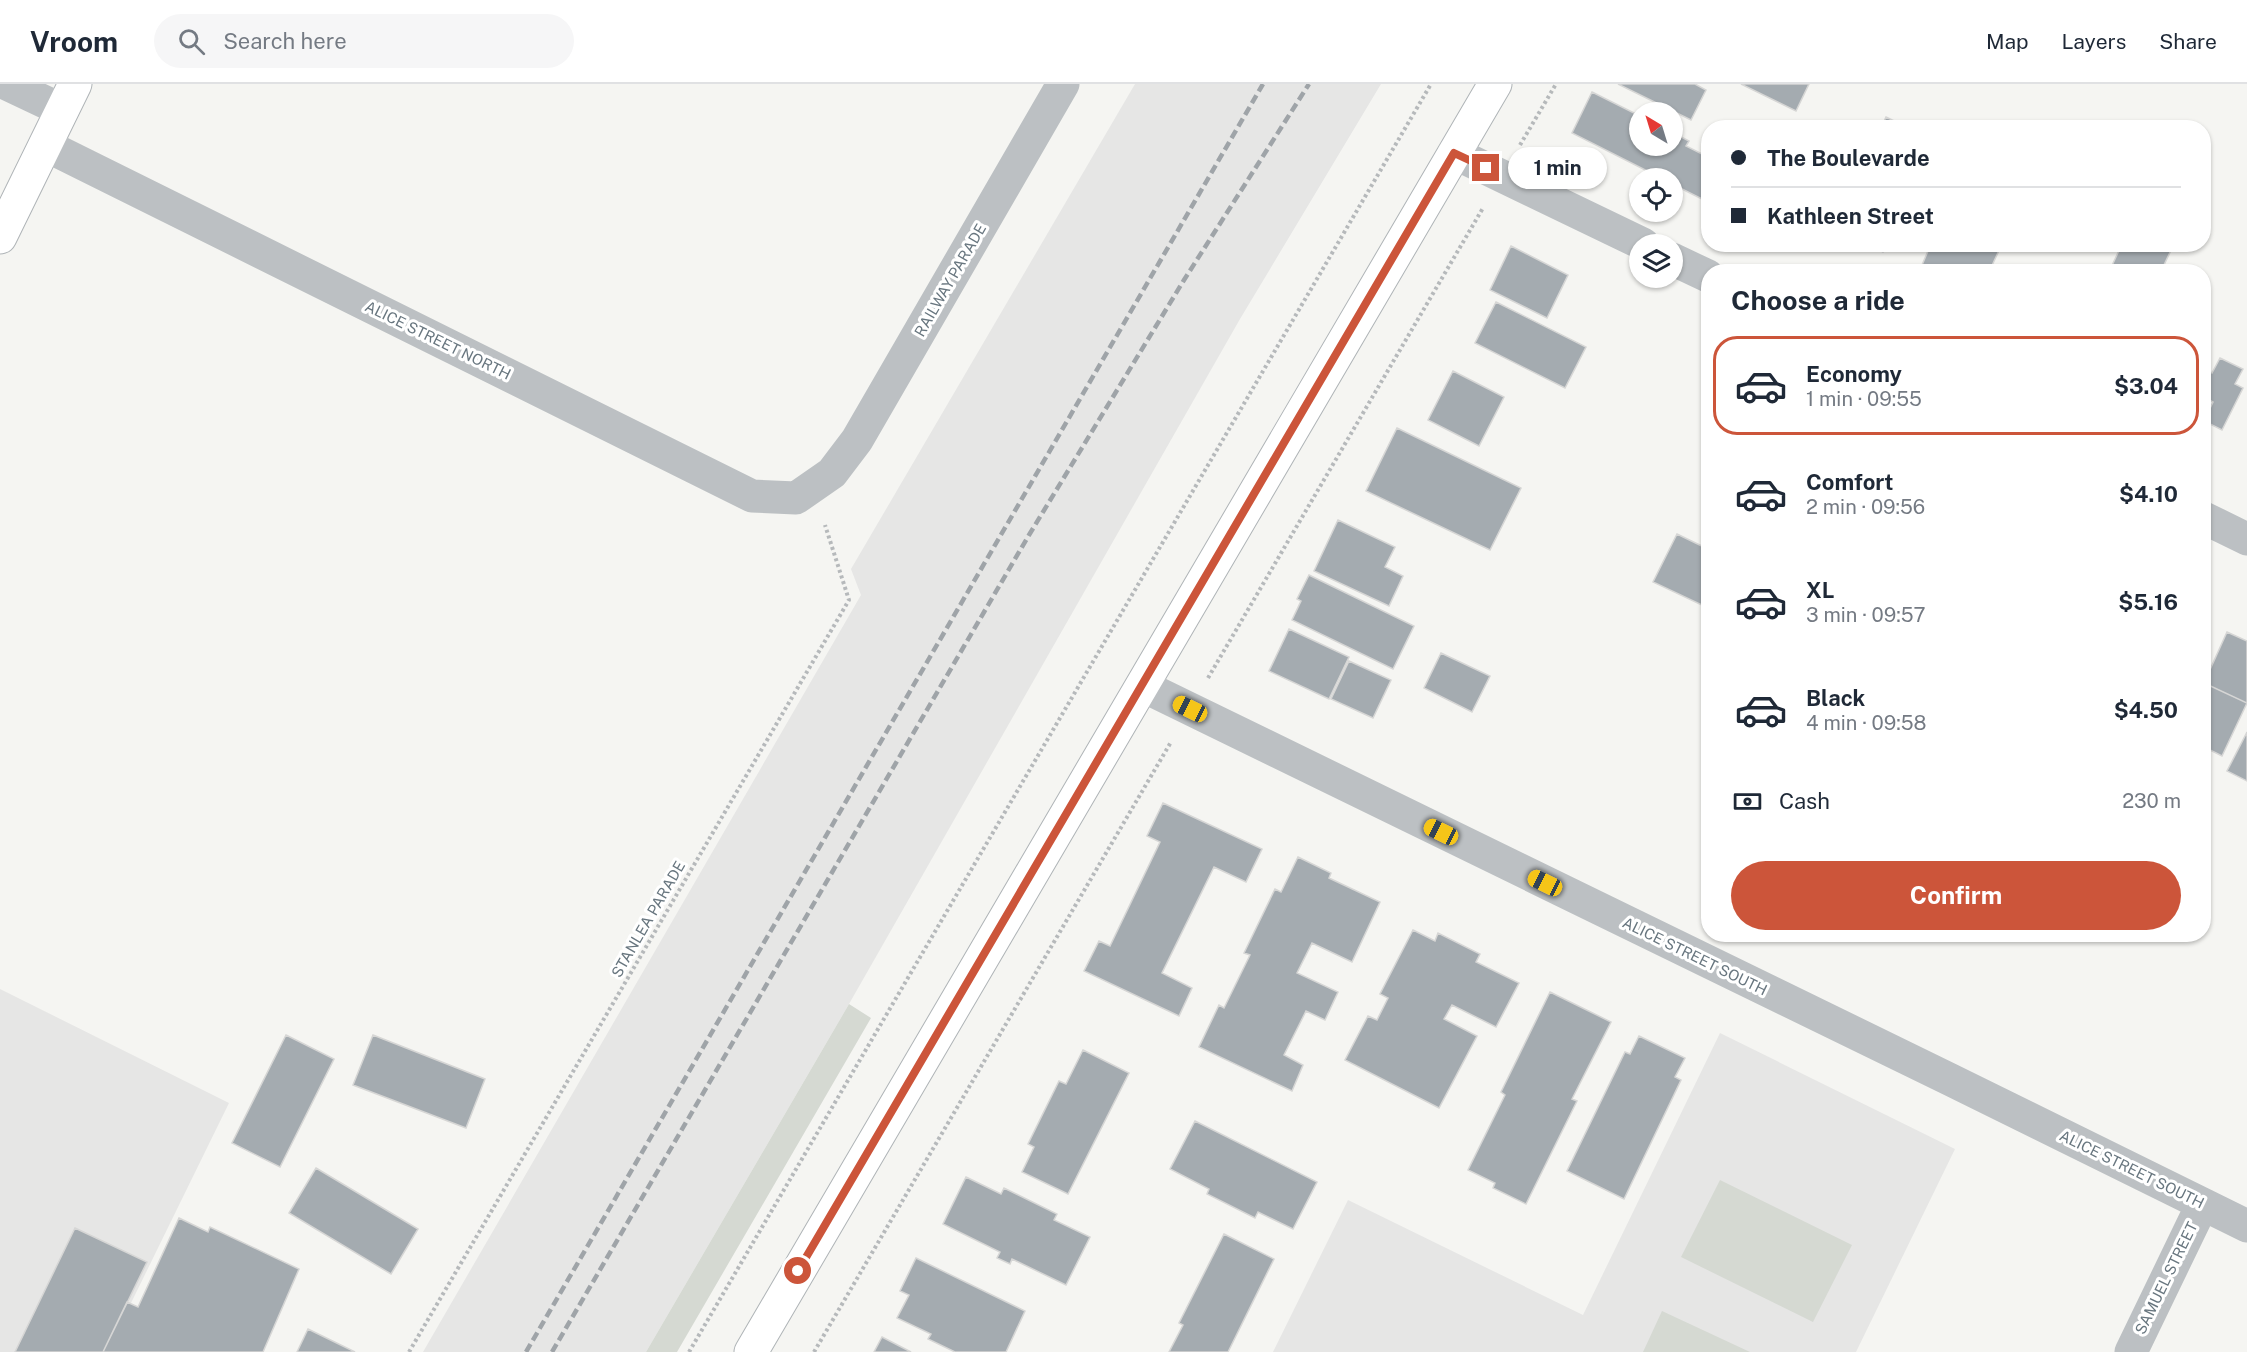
<!DOCTYPE html>
<html lang="en">
<head>
<meta charset="utf-8">
<style>
  body { margin:0; font-family:"Public Sans",sans-serif; background:#f6f6f7; color:#1f2937; height:100vh; display:flex; flex-direction:column; font-size:22px; white-space:nowrap }
  * { box-sizing:border-box; margin:0 }
  p { font-size:20px; color:#747a83 }
  .icon { flex:none; width:33px; height:33px; fill:none; stroke:currentColor; stroke-width:2; stroke-linecap:round; stroke-linejoin:round }
  .map { position:relative; flex:1; overflow:hidden }
  .details { position:absolute; left:1701px; top:180px; width:510px; height:678px; display:flex; flex-direction:column; background:#fff; border-radius:24px; box-shadow:0 2px 4px #0004 }
  .details>* { flex:none }
  .banner { position:absolute; left:1701px; top:36px; width:510px; height:132px; border-radius:24px; box-shadow:0 2px 4px #0004; display:grid; align-content:center; height:132px; padding:0 30px; background:#fff }
  .needle { width:39px; rotate:322deg }
  .fabs { position:absolute; left:1629px; top:18px; display:grid; gap:12px }
  .fabs a { display:grid; place-items:center; width:54px; height:54px; border-radius:50%; background:#fff; box-shadow:0 2px 4px #0004; font-size:30px }
  .end { position:absolute; width:27px; height:27px; margin:-14px; border:8px solid #cc553a; background:#fff; box-shadow:0 0 0 3px #fff }
  .from { border-radius:50% }
  .bubble { position:absolute; height:42px; border-radius:21px; background:#fff; box-shadow:0 2px 4px #0004; font-size:20px; font-weight:700; line-height:42px; text-align:center }
  .car { position:absolute; width:18px; height:36px; margin:-18px -9px; border-radius:8px; box-shadow:0 0 4px 2px #0007; background:linear-gradient(#f5c518 24%,#345 0 40%,#f5c518 0 76%,#345 0 86%,#f5c518 0) }
  .banner b { display:flex; align-items:center; gap:21px; height:57px; font-size:22px }
  .banner b+b { border-top:2px solid #e0e1e3 }
  .banner i { width:15px; height:15px; background:#1f2937 }
  ul { padding:0; list-style:none }
  li { display:flex; align-items:center; gap:18px; height:99px; margin:0 12px 9px; padding:0 18px; border:3px solid transparent; border-radius:24px }
  li div { flex:1 }
  li b { display:block; font-size:22px }
  li em { font-style:normal; font-weight:700 }
  li.on { border-color:#cc553a }
  li>.icon { width:54px; height:54px; stroke-width:1.5 }
  h2 { padding:0 30px; font-size:27px; line-height:72px }
  .pay { display:flex; align-items:center; gap:15px; height:66px; padding:0 30px; font-size:22px }
  .pay p { margin-inline-start:auto }
  .action { display:flex; gap:12px; margin-top:auto; padding:12px 30px }
  .action a { flex:1; height:69px; border-radius:36px; background:#cc553a; color:#fff; font-size:24px; font-weight:700; line-height:69px; text-align:center }
  header { display:flex; align-items:center; gap:36px; box-sizing:border-box; height:84px; padding:0 30px; background:#fff; border-bottom:2px solid #e0e1e3 }
  header strong { font-size:28px }
  nav { display:flex; gap:33px; margin-inline-start:auto; font-size:21px }
  .search { width:420px; height:54px; background:#f6f6f7; display:flex; align-items:center; gap:15px; box-sizing:border-box; padding:0 21px; border-radius:33px; color:#747a83; font-size:22px }
  .map>svg:first-child { display:block }
  .built { fill:#e6e6e5 }
  .green { fill:#d5d9d2 }
  .building { fill:#a4abb0; stroke:#d6d6d5; stroke-width:1.5 }
  .lines { fill:none; stroke-linecap:round; stroke-linejoin:round }
  .secondary-casing { stroke:#afb4b7; stroke-width:35 }
  .path { stroke:#b6b9bb; stroke-width:4; stroke-dasharray:3 3; stroke-linecap:butt }
  .street { stroke:#bcc0c3; stroke-width:33 }
  .secondary { stroke:#fff; stroke-width:33 }
  .rail { stroke:#9fa4a8; stroke-width:4.5; stroke-dasharray:9 4.5; stroke-linecap:butt }
  .route { stroke:#cc553a; stroke-width:8 }
  .labels { text-anchor:middle; dominant-baseline:central; stroke-width:6; stroke-linejoin:round; paint-order:stroke }
  .street-label { font-size:15px; fill:#68767f; stroke:#fff }
</style>
</head>
<body>
<header>
<strong>Vroom</strong>
<div class="search"><svg class="icon" aria-label="search" viewBox="0 0 24 24"><circle cx="10" cy="10" r="6"/><path d="M15 15l6 6"/></svg>Search here</div>
<nav><a>Map</a><a>Layers</a><a>Share</a></nav>
</header>
<div class="map">
<svg width="2247" height="1268" viewBox="0 0 2247 1268">
  <rect width="100%" height="100%" fill="#f5f5f2"/>
  <!-- built -->
  <path class="built" d="M1135,0H1381L1240,235L849,920L646,1268H423L861,511L851,485Z
    M0,905L229,1019L107,1268H0Z
    M1720,949L1955,1065L1856,1268H1273L1348,1116L1583,1231Z"/>
  <!-- green -->
  <path class="green" d="M849,920L871,934L677,1268H646Z
    M1720,1096L1852,1161L1813,1238L1681,1173Z
    M1662,1227L1750,1268H1643Z"/>
  <!-- building -->
  <path class="building" d="M1618,0H1695L1706,6L1691,36Z
    M1741,0H1809L1796,27Z
    M1592,8L1640,32V62H1672V48L1689,57L1686,62L1708,73V118L1672,100V94H1661L1572,49Z
    M1886,33L1908,44H1881Z
    M1867,160H1887L1883,168Z
    M1931,160H2002L1989,188H1919Z
    M2122,160H2174L2164,181L2178,188H2109Z
    M1511,162L1568,191L1547,234L1490,206Z
    M1496,218L1586,263L1565,304L1475,259Z
    M2220,274L2243,285L2235,300L2243,304L2222,346L2204,337L2213,318L2204,313V284L2212,289Z
    M1453,287L1504,313L1479,362L1428,336Z
    M1397,344L1521,404L1490,466L1366,407Z
    M1338,436L1395,463L1385,483L1403,492L1389,522L1314,487Z
    M1677,450L1708,465V517L1706,523L1653,498Z
    M1309,491L1414,542L1393,585L1292,536L1301,517L1297,515Z
    M1289,545L1349,573L1329,615L1269,587Z
    M2227,548L2247,557V619L2204,599Z
    M1441,569L1490,592L1472,628L1424,604Z
    M1349,577L1391,596L1373,634L1331,615Z
    M2204,599L2247,619L2222,672L2204,663Z
    M2247,648V697L2227,687Z
    M1163,719L1262,765L1246,798L1214,783L1162,889L1192,904L1179,932L1084,887L1099,857L1110,862L1160,758L1147,752Z
    M1298,773L1331,789L1329,794L1380,818L1352,878L1312,859L1297,889L1338,908L1325,936L1306,927L1284,971L1303,981L1292,1007L1199,963L1219,921L1224,924L1250,871L1244,869L1275,805L1281,808Z
    M1413,846L1435,857L1438,849L1480,870L1476,878L1519,899L1496,943L1452,921L1444,935L1477,952L1439,1024L1345,976L1368,932L1377,936L1388,914L1380,910Z
    M1550,908L1611,938L1572,1015L1577,1017L1526,1120L1493,1104L1495,1099L1468,1086L1505,1011L1501,1008Z
    M286,951L334,975L280,1083L232,1059Z
    M373,951L485,995L466,1044L353,1001Z
    M1639,952L1685,974L1675,993L1681,996L1624,1115L1567,1087L1625,968L1630,970Z
    M1083,966L1129,989L1068,1110L1022,1088L1034,1063L1028,1060L1059,997L1066,1000Z
    M1195,1037L1317,1098L1293,1145L1258,1128L1255,1134L1207,1110L1209,1105L1170,1085Z
    M316,1084L418,1145L391,1190L289,1129Z
    M966,1093L1001,1110L1004,1104L1057,1130L1054,1136L1090,1153L1066,1201L1012,1175L1010,1180L997,1174L1000,1168L943,1140Z
    M179,1134L208,1148L210,1143L299,1185L263,1268H103L127,1218L138,1223Z
    M75,1144L147,1178L103,1268H15Z
    M1224,1150L1274,1175L1228,1268H1169L1183,1241L1179,1239Z
    M916,1174L1025,1227L1006,1268H955L928,1255L931,1250L897,1234L909,1211L900,1207Z
    M308,1245L355,1268H297Z
    M882,1253L911,1268H874Z"/>
  <g class="lines">
    <!-- secondary casing -->
    <g class="secondary-casing">
      <path id="secondary" d="M0,153L75,0
        M751,1268L1495,0"/>
    </g>
    <!-- path -->
    <path class="path" d="M1520,61L1556,0
      M1208,594L1483,124
      M409,1268L849,516L825,441
      M689,1268L1431,0
      M814,1268L1171,658"/>
    <!-- street -->
    <path class="street" d="M7,0L62,26
      M45,61L752,412L796,414L832,389L857,356L1063,0
      M1454,69L1643,160
      M1672,175L1708,192
      M2204,434L2247,455
      M1143,602L1949,995L2247,1142
      M2131,1268L2202,1121"/>
    <!-- secondary -->
    <use href="#secondary" class="secondary"/>
    <!-- rail -->
    <path class="rail" d="M526,1268L1263,0
      M552,1268L1029,451L1184,196L1309,0"/>
  </g>
  <g class="lines">
    <!-- route -->
    <path class="route" d="M798,1187L1454,69L1486,84"/>
  </g>
  <g class="labels">
    <!-- street labels -->
    <g class="street-label">
      <text transform="translate(950 196) rotate(-60)">RAILWAY PARADE</text>
      <text transform="translate(438 256) rotate(26)">ALICE STREET NORTH</text>
      <text transform="translate(648 835) rotate(-60)">STANLEA PARADE</text>
      <text transform="translate(1695 872) rotate(26)">ALICE STREET SOUTH</text>
      <text transform="translate(2132 1085) rotate(26)">ALICE STREET SOUTH</text>
      <text transform="translate(2166 1194) rotate(-64)">SAMUEL STREET</text>
    </g>
  </g>
</svg>
<div class="fabs">
<a><svg class="needle" viewBox="-14 -14 28 28"><path d="M0-13l5 13h-10z" fill="#e53935"/><path d="M0 13l5-13h-10z" fill="#747a83"/></svg></a>
<a><svg class="icon" aria-label="locate" viewBox="0 0 24 24"><circle cx="12" cy="12" r="6"/><path d="M12 2v4M12 18v4M2 12h4M18 12h4"/></svg></a>
<a><svg class="icon" aria-label="layers" viewBox="0 0 24 24"><path d="M12 4l9 5-9 5-9-5zM3 14l9 5 9-5"/></svg></a>
</div>
<i class="end from" style="left:798px;top:1187px"></i>
<i class="end" style="left:1486px;top:84px"></i>
<div class="bubble" style="left:1508px;top:63px;width:99px">1 min</div>
<i class="car" style="left:1190px;top:625px;rotate:296deg"></i>
<i class="car" style="left:1441px;top:748px;rotate:296deg"></i>
<i class="car" style="left:1545px;top:799px;rotate:296deg"></i>
<div class="banner">
<b><i class="from"></i>The Boulevarde</b>
<b><i></i>Kathleen Street</b>
</div>
<section class="details">
<h2>Choose a ride</h2>
<ul>
<li class="on"><svg class="icon" aria-label="car" viewBox="0 0 24 24"><path d="M5 17H2v-5l4-1 3-4h7l3 4 3 1v5h-3M9 17h6M6 11h13"/><circle cx="7" cy="17" r="2"/><circle cx="17" cy="17" r="2"/></svg><div><b>Economy</b><p>1 min · 09:55</p></div><em>$3.04</em></li>
<li><svg class="icon" aria-label="car" viewBox="0 0 24 24"><path d="M5 17H2v-5l4-1 3-4h7l3 4 3 1v5h-3M9 17h6M6 11h13"/><circle cx="7" cy="17" r="2"/><circle cx="17" cy="17" r="2"/></svg><div><b>Comfort</b><p>2 min · 09:56</p></div><em>$4.10</em></li>
<li><svg class="icon" aria-label="car" viewBox="0 0 24 24"><path d="M5 17H2v-5l4-1 3-4h7l3 4 3 1v5h-3M9 17h6M6 11h13"/><circle cx="7" cy="17" r="2"/><circle cx="17" cy="17" r="2"/></svg><div><b>XL</b><p>3 min · 09:57</p></div><em>$5.16</em></li>
<li><svg class="icon" aria-label="car" viewBox="0 0 24 24"><path d="M5 17H2v-5l4-1 3-4h7l3 4 3 1v5h-3M9 17h6M6 11h13"/><circle cx="7" cy="17" r="2"/><circle cx="17" cy="17" r="2"/></svg><div><b>Black</b><p>4 min · 09:58</p></div><em>$4.50</em></li>
</ul>
<div class="pay"><svg class="icon" aria-label="cash" viewBox="0 0 24 24"><path d="M3 7h18v10H3z"/><circle cx="12" cy="12" r="2"/></svg>Cash<p>230 m</p></div>
<div class="action"><a>Confirm</a></div>
</section>
</div>
</body>
</html>
